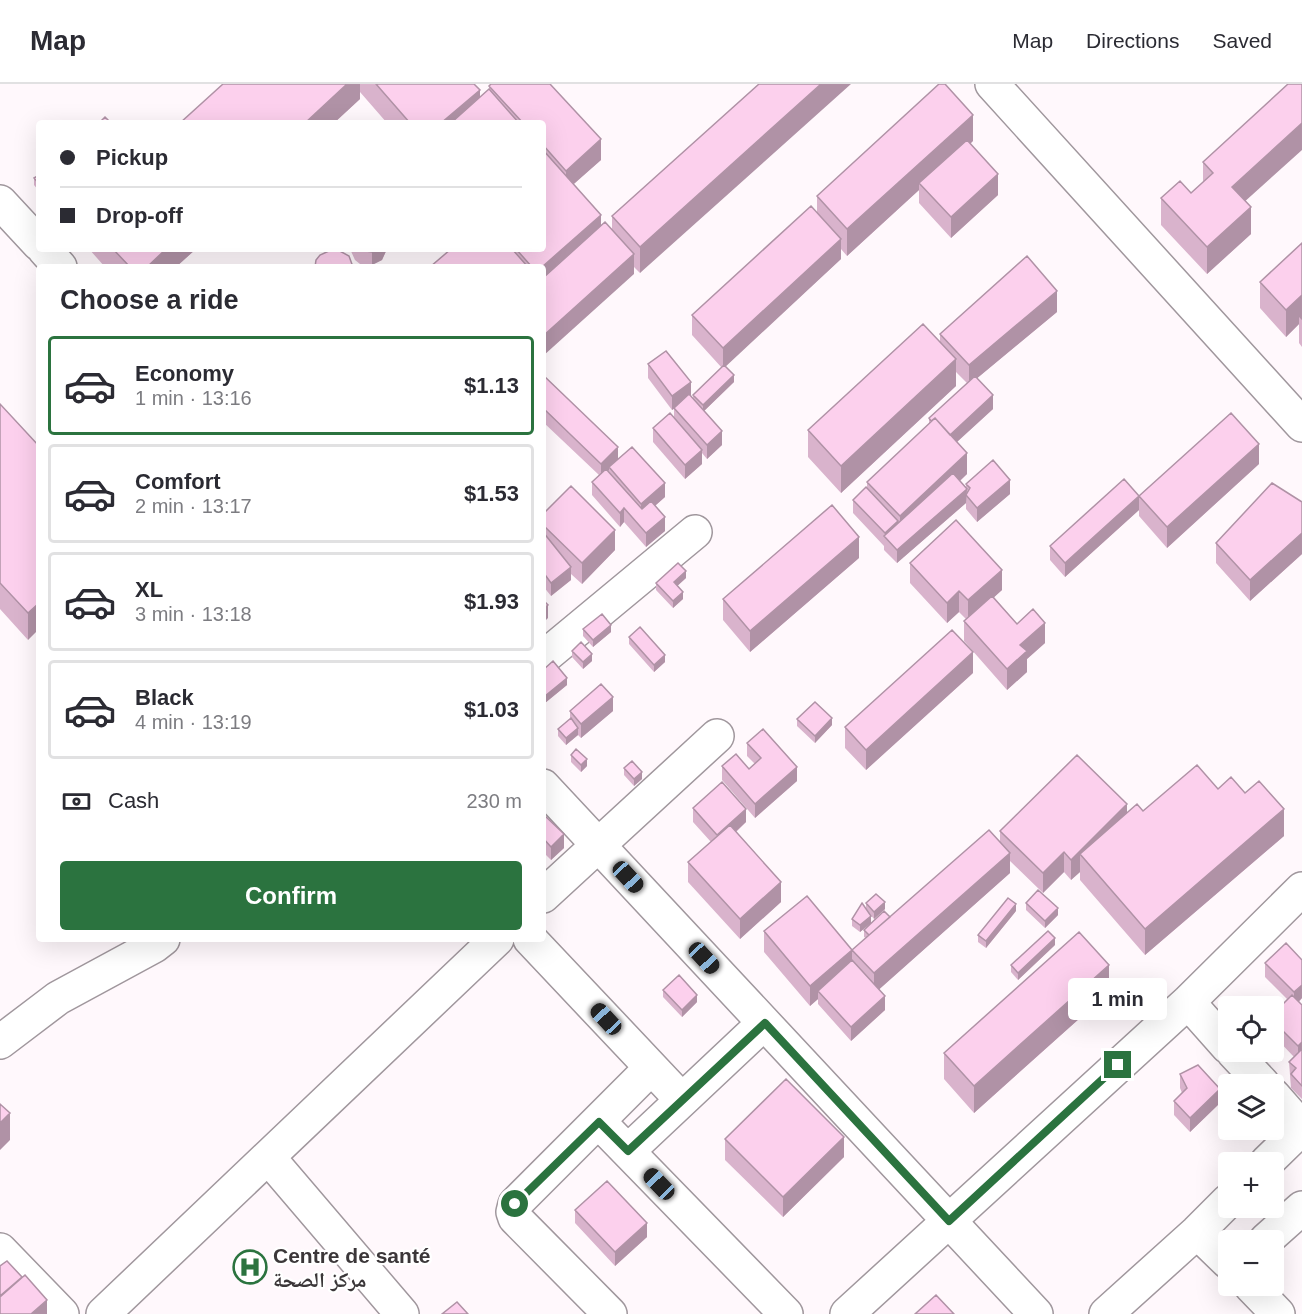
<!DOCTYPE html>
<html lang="en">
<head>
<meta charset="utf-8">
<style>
  body { margin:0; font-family:Arial,"Noto Naskh Arabic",sans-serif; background:#f7f7f7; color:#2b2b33; height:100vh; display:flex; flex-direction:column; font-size:22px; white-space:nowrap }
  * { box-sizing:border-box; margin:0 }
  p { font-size:20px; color:#7c7c81 }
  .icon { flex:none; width:33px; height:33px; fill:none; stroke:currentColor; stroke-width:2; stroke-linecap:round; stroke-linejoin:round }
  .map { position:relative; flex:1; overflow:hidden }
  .sheet { position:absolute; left:36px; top:180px; width:510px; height:678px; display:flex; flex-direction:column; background:#fff; border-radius:6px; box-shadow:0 6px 24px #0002 }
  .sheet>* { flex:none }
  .top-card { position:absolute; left:36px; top:36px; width:510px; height:132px; border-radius:6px; box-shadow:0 6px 24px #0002; display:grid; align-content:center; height:132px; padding:0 24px; background:#fff }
  .tools { position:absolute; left:1218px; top:912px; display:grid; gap:12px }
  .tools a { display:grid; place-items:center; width:66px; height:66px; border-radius:6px; background:#fff; box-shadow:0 6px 24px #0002; font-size:30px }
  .end { position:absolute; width:27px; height:27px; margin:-14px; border:8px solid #2b733f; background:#fff; box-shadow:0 0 0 3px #fff }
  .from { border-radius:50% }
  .bubble { position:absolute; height:42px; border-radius:6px; background:#fff; box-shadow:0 6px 24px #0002; font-size:20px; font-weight:700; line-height:42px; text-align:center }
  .car { position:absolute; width:18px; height:36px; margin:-18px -9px; border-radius:8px; box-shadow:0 0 4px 2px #0007; background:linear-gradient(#222 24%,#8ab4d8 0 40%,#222 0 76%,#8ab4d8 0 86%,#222 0) }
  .top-card b { display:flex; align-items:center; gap:21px; height:57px; font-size:22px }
  .top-card b+b { border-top:2px solid #e1e1e2 }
  .top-card i { width:15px; height:15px; background:#2b2b33 }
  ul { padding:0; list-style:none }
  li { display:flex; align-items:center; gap:18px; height:99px; margin:0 12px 9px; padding:0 12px; border:3px solid #e1e1e2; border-radius:6px }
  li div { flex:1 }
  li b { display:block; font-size:22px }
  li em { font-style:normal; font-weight:700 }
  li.selected { border-color:#2b733f }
  li>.icon { width:54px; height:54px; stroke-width:1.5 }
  h2 { padding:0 24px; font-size:27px; line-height:72px }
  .pay { display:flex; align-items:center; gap:15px; height:66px; padding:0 24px; font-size:22px }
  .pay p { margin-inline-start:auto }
  .button { display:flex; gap:12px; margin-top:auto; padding:12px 24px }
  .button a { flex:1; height:69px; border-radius:6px; background:#2b733f; color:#fff; font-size:24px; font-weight:700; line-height:69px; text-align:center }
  header { display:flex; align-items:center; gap:36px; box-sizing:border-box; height:84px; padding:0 30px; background:#fff; border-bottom:2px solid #e1e1e2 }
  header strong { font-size:28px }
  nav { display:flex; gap:33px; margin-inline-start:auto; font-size:21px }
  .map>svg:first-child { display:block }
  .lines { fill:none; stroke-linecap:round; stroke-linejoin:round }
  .minor-casing { stroke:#a0979d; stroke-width:36 }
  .minor { stroke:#fff; stroke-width:33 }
  .wall { fill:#d9b3cc }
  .shaded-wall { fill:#b092a6 }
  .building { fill:#fcd0ed; stroke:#b092a6; stroke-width:1.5 }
  .route { stroke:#2b733f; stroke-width:8 }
  .labels { text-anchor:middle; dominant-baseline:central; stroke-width:4.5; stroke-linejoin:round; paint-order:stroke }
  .poi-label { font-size:21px; font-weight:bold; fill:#3b3739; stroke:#fff; text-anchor:start }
</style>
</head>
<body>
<header>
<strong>Map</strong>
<nav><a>Map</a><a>Directions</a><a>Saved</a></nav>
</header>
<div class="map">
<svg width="1302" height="1230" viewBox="0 0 1302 1230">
  <rect width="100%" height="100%" fill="#fff8fc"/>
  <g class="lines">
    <!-- minor casing -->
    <g class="minor-casing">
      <path id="minor" d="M992,0L1302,341
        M0,118L39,160
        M44,165L60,183
        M543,574L695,448
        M543,702L1036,1230
        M543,812L717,652
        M530,855L682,1016
        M1188,918L1228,963
        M0,958L58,914L154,862L163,855
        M1233,968L1263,1000
        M1274,1012L1302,1044
        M599,1038L786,1230
        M628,1067L764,939
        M268,1073L402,1230
        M1267,1078L1302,1044
        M1197,1148L1228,1178
        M1266,1156L1302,1124
        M0,1166L62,1230
        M1251,1202L1278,1230
        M103,1230L497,855
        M610,1230L515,1134L513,1128L515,1120L651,984
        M847,1230L1188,918L1302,805
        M1106,1230L1197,1148L1228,1117"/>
    </g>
    <!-- minor -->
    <use href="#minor" class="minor"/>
  </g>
  <!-- wall -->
  <path class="wall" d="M223,0H474L480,13L489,5V2L601,76L573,100L601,142L612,145V132L759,0L640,189L634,183V190L543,183H430L451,165H543V39H387L360,8V15L334,39H180Z
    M973,57L970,60L998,111L951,154L919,119V106L847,172L841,165V175L725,282L734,298L704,327L722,361L707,375L702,369V380L685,395L653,358V344L674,334V325L672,326L648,294V280L693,315V311L722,284L692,251V231L817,129V112Z
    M1203,78L1246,117L1251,150L1207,190L1161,141V114L1191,109L1203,98Z
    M39,91V107L34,101V94Z
    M1302,159V263L1299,259V240L1286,253L1260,224V198Z
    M89,165H196L176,183H105Z
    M350,165H387L382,176L372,181L360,180L355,176Z
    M1057,228L977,294L993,325L957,358L967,390L960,397L966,403V400L1010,410L977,438L966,425V419L897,479L884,466V462L853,429V416L867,404V398L929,340V334L967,299L956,288V302L841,409L808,373V346L940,258V250Z
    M543,291L618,376L665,413L655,422L665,447L646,463L624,438L620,443L592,411V398L599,391L543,338Z
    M0,320L39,362L28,556L0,525Z
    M1259,380L1167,464L1139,432V426L1065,493L1050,476V462L1139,412Z
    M1302,418V470L1250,517L1216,479V459Z
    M543,430L615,466L582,500L571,490V496L551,512L543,502Z
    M859,474L750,568L723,536V515Z
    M910,479L1002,506L994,513L1017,540L1045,559L1027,575V588L1007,606L964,557V537L966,535L959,528L947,539L910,499Z
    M686,494L677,502L683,515L673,524L656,506V499Z
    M583,545L611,548L593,563L583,552Z
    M629,553L665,578L654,588L629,560Z
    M572,567L592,577L583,585L572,573Z
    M543,586L567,601L545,619L543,617V619Z
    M973,589L866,686L845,664V643Z
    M570,627H613L581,654L578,651L566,661L558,652V645L570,635Z
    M797,635L832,641L815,659L797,642Z
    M747,659L797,697L755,734L722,696V682L749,685L755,680L747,672Z
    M571,671L587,682L581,688L571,678Z
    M624,684L642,695L634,702L624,691Z
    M1218,705L1284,752L1145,871L1080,796V788L1071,796L1064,788L1043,809L1010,777V789L879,905L885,926L851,957L818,920V915L810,922L764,868V847L852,866L866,854L864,853V846L890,833L1000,758V747L1143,727Z
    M693,724L746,738L736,748L781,818L740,855L688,798V778L711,758L693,738Z
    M543,730L564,764L551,776L543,768Z
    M866,819L885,825L874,835L869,829L871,839L860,848L852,842V835L866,825Z
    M1026,819L1058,831L1045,844L1026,826Z
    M1016,827L986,864L978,858V851Z
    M1055,861L1018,896L1011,888V881Z
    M1265,879L1302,914L1299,918L1302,921V1015L1291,1004L1289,978L1294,973L1274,952V929L1287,915L1265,893Z
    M663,906L697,918L682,933L663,913Z
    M1109,908L974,1029L944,995V969Z
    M1180,990L1220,1019L1190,1048L1174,1031V1017L1182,1009L1180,1004Z
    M725,1055L844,1073L783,1133L725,1076Z
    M575,1126L647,1153L615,1182L575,1139Z"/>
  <!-- shaded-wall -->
  <path class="shaded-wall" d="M347,0H360V15L334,39H305Z
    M821,0H851L640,189V163Z
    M480,6V33L473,39H441Z
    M973,31V57L923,103L919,99V106L847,172V145Z
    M1302,39V66L1232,129V103Z
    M601,55V76L566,107V87Z
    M998,90V111L951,154V133Z
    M1251,123V150L1207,190V163Z
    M601,131V158L543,209V183H542Z
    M841,155V175L723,285V264Z
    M166,165H196L176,183H147Z
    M376,165H387L382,176L372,181V168Z
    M634,170V190L543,272V252Z
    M1057,207V228L969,301V281Z
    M1302,211V236L1299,233V240L1286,253V226Z
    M956,275V302L841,409V382Z
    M734,291V298L703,328V321Z
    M691,298V312L672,326V312Z
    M993,311V325L947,367V354Z
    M722,347V361L707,375V361Z
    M1259,360V380L1167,464V443Z
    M618,363V377L609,383V386L601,394V380Z
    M702,366V380L685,395V381Z
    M967,369V390L900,452V432Z
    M1010,396V410L977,438V424Z
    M665,399V413L641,434V420Z
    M967,405L966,419L897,479V466Z
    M1139,412V426L1065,493V479Z
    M624,424V438L620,443V429Z
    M665,433V447L646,463V449Z
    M898,437V450L885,453V449Z
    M615,446V466L582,500V479Z
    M1302,449V470L1250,517V496Z
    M859,453V474L750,568V547Z
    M571,483V496L551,512V499Z
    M1002,486V506L968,537V516Z
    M686,487V494L674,505V498Z
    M959,507V528L947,539V519Z
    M683,508V515L673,524V517Z
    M39,519V545L28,556V529Z
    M548,521V534L543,539V525Z
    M1045,539V559L1027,575V588L1007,606V585L1020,561Z
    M611,541V548L593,563V556Z
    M973,568V589L866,686V666Z
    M592,570V577L583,585V578Z
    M665,571V578L654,588V581Z
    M567,594V601L545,619V612Z
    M613,613V627L581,654V640Z
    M832,634V641L815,659V652Z
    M578,644V651L566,661V654Z
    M587,675V682L581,688V681Z
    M797,683V697L755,734V720Z
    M642,688V695L634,702V695Z
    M1127,720V740L1080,770V788L1071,796V776Z
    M746,725V738L717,765V751Z
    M1284,725V752L1145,871V845Z
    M564,750V764L551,776V763Z
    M1064,768V788L1043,809V789Z
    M1010,769V789L874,910V889Z
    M781,798V818L740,855V835Z
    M885,818V825L874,835V828Z
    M1016,820V827L986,864V857Z
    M1058,824V831L1045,844V837Z
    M871,832V839L860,848V841Z
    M1055,854V861L1018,896V889Z
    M852,866V886L818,907V915L810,922V902Z
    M1109,881V908L974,1029V1002Z
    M1302,901V914L1294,922V908Z
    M697,911V918L682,933V926Z
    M885,912V926L851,957V943Z
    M1302,958V972L1298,976V962Z
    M1220,1005V1019L1190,1048V1034Z
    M10,1029V1056L0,1066V1039Z
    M844,1053V1073L783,1133V1113Z
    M647,1139V1153L615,1182V1168Z
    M47,1216V1230H31Z"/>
  <!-- building -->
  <path class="building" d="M223,0H347L305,39H180Z
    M376,0H474L480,6L441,39H410Z
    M491,0H550L601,55L566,87L543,61V39H523L489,2Z
    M759,0H821L640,163L612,132Z
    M939,0H945L973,31L847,145L817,112Z
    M1288,0H1302V39L1232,103L1251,123L1207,163L1161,114L1180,97L1191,109L1213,89L1203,78Z
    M489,5L519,39H451Z
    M105,33L111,39H99Z
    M967,56L998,90L951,133L919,99Z
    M543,66L601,131L542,183H532L516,165H543Z
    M39,91V100L34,94Z
    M811,122L841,155L723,264L692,231Z
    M605,138L634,170L543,252V194Z
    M1302,159V211L1286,226L1260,198Z
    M113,165H166L147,183H130Z
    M358,165H376L372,168L360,166Z
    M451,165H512L528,183H430Z
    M331,166H338L349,172L353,183H315L316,176L320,171Z
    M1027,172L1057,207L969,281L940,250Z
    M923,240L956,275L841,382L808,346Z
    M666,267L691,298L672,312L648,280Z
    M724,281L734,291L703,321L693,311Z
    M543,291L618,363L601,380L543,324Z
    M975,292L993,311L950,351L935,334L931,337L929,334Z
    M689,310L722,347L707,361L674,324Z
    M0,320L39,362V519L28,529L0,499Z
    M670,329L702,366L685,381L653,344Z
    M1231,329L1259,360L1167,443L1139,412Z
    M935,334L967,369L900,432L867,398Z
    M632,363L665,399L641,420L609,383Z
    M993,376L1010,396L977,424L966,411L970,404L966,400Z
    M606,385L642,425L651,417L665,433L646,449L624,424L620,429L592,398Z
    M953,389L967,405L897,466L884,452Z
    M1124,395L1139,412L1065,479L1050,462Z
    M1272,399L1302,418V449L1250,496L1216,459Z
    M571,402L615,446L582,479L543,441V430Z
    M866,403L898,437L885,449L853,416Z
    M832,421L859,453L750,547L723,515Z
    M956,436L1002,486L968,516L959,507L947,519L910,479Z
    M543,448L571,483L551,499L543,488Z
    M678,479L686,487L674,498L683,508L673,517L656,499Z
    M992,512L1017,540L1033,525L1045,539L1020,561L1027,567L1007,585L964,537Z
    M543,516L548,521L543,525Z
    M602,530L611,541L593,556L583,545Z
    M640,543L665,571L654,581L629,553Z
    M952,546L973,568L866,666L845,643Z
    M581,558L592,570L583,578L572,567Z
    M553,577L567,594L545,612L543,609V586Z
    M601,600L613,613L581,640L570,627Z
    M815,618L832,634L815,652L797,635Z
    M571,634L578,644L566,654L558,645Z
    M763,645L797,683L755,720L722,682L736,670L749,685L761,674L747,659Z
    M576,665L587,675L581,681L571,671Z
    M1077,671L1127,720L1071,776L1064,768L1043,789L1000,747Z
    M632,677L642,688L634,695L624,684Z
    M1197,681L1218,705L1231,693L1245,709L1259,697L1284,725L1145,845L1080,770L1137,720L1143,727Z
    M722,698L746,725L717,751L693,724Z
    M543,730L564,750L551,763L543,754Z
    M730,741L781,798L740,835L688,778Z
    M989,746L1010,769L874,889L852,866Z
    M1038,806L1058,824L1045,837L1026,819Z
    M876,810L885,818L874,828L866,819Z
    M807,812L852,866L810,902L764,847Z
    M1008,814L1016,820L986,857L978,851Z
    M862,819L871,832L860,841L852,835Z
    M884,827L890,833L869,851L864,846Z
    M1048,847L1055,854L1018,889L1011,881Z
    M1079,848L1109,881L974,1002L944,969Z
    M1286,859L1302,876V901L1294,908L1265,879Z
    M852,876L885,912L851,943L818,907Z
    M679,891L697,911L682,926L663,906Z
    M1292,911L1302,921V958L1298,962L1274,938V929Z
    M1302,965V1002L1291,990L1296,984L1289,978Z
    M1198,981L1220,1005L1190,1034L1174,1017L1187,1004L1180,990Z
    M786,995L844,1053L783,1113L725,1055Z
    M0,1020L10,1029L0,1039Z
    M607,1097L647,1139L615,1168L575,1126Z
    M7,1177L22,1193L0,1212V1182Z
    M25,1191L47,1216L31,1230H0V1213Z
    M936,1211L954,1230H915Z
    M457,1218L468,1230H442Z"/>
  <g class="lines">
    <!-- route -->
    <path class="route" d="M515,1120L599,1038L628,1067L765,939L949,1137L1118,981"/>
  </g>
  <!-- icons -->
  <defs>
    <g id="hospital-ring" transform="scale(1.725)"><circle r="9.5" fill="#fff" stroke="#2b733f" stroke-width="1.5"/><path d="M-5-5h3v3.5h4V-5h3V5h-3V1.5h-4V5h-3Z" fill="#2b733f"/></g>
  </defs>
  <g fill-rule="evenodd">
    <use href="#hospital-ring" x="250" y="1183"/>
  </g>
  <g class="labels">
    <!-- poi labels -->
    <g class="poi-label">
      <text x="273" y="1171">Centre de santé<tspan x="273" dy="24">مركز الصحة</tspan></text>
    </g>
  </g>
</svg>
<div class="tools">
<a><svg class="icon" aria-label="locate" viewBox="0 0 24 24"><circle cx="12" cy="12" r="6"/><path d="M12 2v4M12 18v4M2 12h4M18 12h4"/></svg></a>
<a><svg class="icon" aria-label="layers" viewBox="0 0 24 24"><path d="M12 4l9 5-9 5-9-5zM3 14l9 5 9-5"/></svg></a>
<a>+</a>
<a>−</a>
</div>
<i class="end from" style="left:515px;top:1120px"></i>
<i class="end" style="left:1118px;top:981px"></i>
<div class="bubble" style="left:1068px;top:894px;width:99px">1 min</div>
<i class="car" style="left:628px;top:793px;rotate:137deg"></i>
<i class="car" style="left:704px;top:874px;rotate:137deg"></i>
<i class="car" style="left:606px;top:935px;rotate:317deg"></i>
<i class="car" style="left:659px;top:1100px;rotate:316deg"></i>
<div class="top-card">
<b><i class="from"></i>Pickup</b>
<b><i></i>Drop-off</b>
</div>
<section class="sheet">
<h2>Choose a ride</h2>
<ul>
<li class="selected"><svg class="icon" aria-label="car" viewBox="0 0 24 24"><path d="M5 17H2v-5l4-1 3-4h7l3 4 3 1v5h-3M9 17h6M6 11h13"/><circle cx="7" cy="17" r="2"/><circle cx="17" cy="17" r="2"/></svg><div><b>Economy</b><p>1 min · 13:16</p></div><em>$1.13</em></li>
<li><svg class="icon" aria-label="car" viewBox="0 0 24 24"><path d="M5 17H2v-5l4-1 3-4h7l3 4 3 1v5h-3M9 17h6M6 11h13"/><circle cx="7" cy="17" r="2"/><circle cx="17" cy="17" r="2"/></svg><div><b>Comfort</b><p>2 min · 13:17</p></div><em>$1.53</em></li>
<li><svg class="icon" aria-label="car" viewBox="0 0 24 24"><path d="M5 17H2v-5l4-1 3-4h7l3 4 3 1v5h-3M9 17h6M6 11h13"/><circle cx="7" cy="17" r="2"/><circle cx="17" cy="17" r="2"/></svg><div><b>XL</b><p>3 min · 13:18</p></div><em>$1.93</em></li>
<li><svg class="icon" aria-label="car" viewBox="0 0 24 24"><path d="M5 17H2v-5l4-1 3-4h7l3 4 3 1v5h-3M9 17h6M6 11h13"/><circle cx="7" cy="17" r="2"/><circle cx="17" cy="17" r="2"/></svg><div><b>Black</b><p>4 min · 13:19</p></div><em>$1.03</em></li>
</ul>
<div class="pay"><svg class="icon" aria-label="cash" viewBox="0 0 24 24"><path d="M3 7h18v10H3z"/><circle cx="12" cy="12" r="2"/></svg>Cash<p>230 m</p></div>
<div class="button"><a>Confirm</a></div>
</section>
</div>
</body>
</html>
